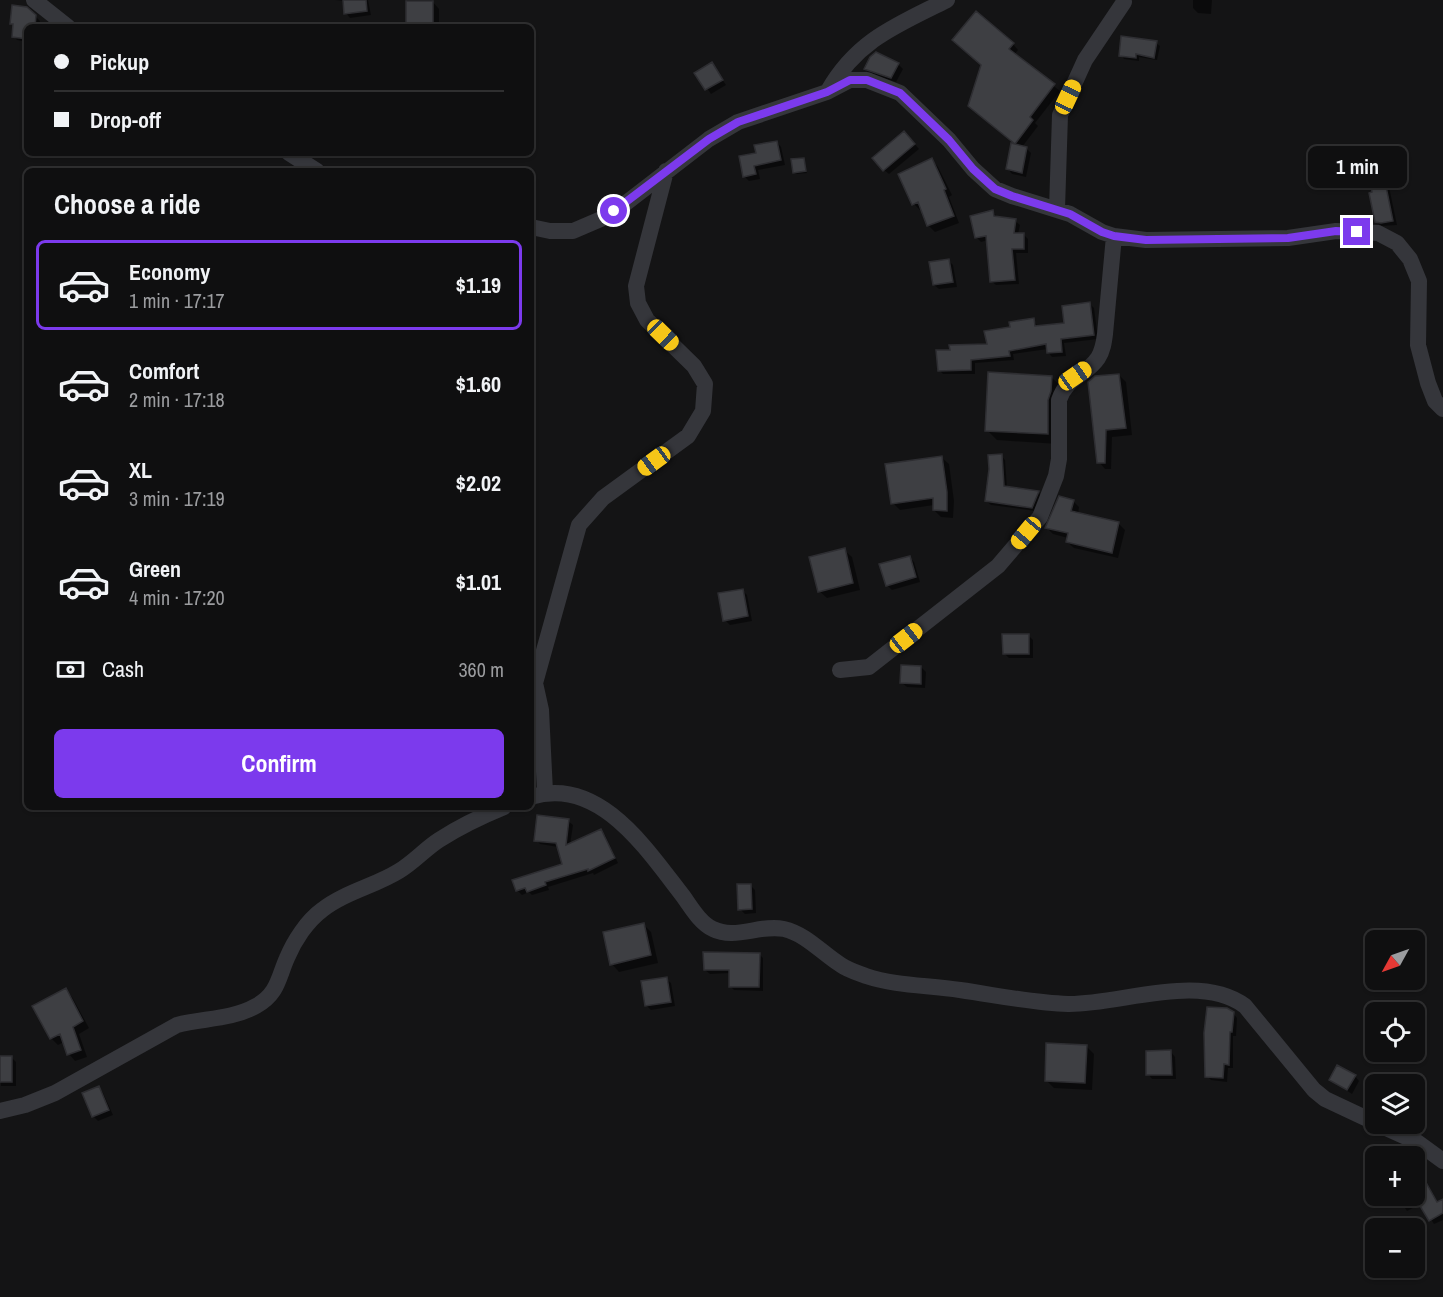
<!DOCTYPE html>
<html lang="en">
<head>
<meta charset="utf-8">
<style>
  body { margin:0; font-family:"Archivo Narrow",sans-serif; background:#181819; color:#f1f3f6; height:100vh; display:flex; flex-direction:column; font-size:22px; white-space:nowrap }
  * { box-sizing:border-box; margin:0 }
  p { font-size:20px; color:#9b9c9f }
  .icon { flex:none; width:33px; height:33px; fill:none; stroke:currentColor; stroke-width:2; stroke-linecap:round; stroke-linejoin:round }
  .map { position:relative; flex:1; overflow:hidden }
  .sheet { position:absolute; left:24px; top:168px; width:510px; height:642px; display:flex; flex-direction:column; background:#0f0f10; border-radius:9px; box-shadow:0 2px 4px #0004,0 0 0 2px #2f2f30 }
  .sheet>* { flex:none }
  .guide { position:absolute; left:24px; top:24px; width:510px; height:132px; border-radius:9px; box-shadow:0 2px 4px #0004,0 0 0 2px #2f2f30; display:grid; align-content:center; height:132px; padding:0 30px; background:#0f0f10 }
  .needle { width:39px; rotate:230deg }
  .buttons { position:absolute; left:1365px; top:930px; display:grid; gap:12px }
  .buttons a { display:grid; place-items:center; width:60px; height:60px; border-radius:9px; background:#0f0f10; box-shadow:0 2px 4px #0004,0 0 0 2px #2f2f30; font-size:30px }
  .end { position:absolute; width:27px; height:27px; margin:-14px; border:8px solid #7c3aed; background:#fff; box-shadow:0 0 0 3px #fff }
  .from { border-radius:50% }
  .bubble { position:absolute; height:42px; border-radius:9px; background:#0f0f10; box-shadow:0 2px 4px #0004,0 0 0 2px #2f2f30; font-size:20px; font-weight:700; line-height:42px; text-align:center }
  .car { position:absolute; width:18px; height:36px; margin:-18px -9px; border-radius:8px; box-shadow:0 0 4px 2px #0007; background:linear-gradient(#f5c518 24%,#345 0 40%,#f5c518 0 76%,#345 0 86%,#f5c518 0) }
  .guide b { display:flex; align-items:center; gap:21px; height:57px; font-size:22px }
  .guide b+b { border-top:2px solid #2f2f30 }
  .guide i { width:15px; height:15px; background:#f1f3f6 }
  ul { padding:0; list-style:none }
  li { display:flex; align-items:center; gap:18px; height:90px; margin:0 12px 9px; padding:0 18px; border:3px solid transparent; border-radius:9px }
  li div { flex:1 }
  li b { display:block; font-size:22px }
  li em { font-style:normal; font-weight:700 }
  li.selected { border-color:#7c3aed }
  li>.icon { width:54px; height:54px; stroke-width:1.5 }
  h2 { padding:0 30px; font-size:27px; line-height:72px }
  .pay { display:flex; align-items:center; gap:15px; height:66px; padding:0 30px; font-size:22px }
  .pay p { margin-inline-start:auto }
  .cta { display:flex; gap:12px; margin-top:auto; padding:12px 30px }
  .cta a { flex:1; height:69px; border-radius:9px; background:#7c3aed; color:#fff; font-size:24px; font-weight:700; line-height:69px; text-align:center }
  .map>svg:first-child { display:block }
  .shadow { fill:#0007 }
  .building { fill:#3e3f43; stroke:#2e2e32; stroke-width:1.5 }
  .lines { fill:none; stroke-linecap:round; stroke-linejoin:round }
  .minor { stroke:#35363b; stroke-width:16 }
  .route { stroke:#7c3aed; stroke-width:8 }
</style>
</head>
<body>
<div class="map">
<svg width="1443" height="1297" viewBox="0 0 1443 1297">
  <rect width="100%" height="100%" fill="#141415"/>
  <!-- shadow -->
  <path class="shadow" d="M335,0H368L371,15L350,18L346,13L344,1Z
    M407,0H431L439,9V27H407Z
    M1193,0H1212L1211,14L1198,13L1193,8Z
    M35,16L40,21L39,27H27V42L17,40L13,36L15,27L11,23Z
    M1156,43L1160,46L1157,60L1139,57V61L1124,59L1121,55Z
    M1013,44L1018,50L1014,55L1060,91L1035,123L1038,126L1022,147L1026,148L1031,153L1026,177L1012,174L1008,169L1019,147L975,111L983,66Z
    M712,64L726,85L711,94L697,73Z
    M898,64L903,69L896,82L870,74L865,69Z
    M909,137L919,149L889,174L884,170Z
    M777,142L781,147L785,165L758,170L760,179L749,181L744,176L758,154Z
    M1379,153L1383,158L1397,225L1381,226L1376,222L1374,193Z
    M803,159L807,173L796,174L794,172Z
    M932,160L938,167L952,195L949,197L959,223L935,232L929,226L923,209L920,210L914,204Z
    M992,212L997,216L1015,221L1020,225L1018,234H1023L1028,239V253H1016L1019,284L996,285L991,281L988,240L981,242L977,238Z
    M948,260L953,265L957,287L939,289L934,285Z
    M1090,304L1094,308L1098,339L1064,343L1066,356L1052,357L1048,352V349L1013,354L1014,360L975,363V374H943L939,370L988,345L1012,329L1033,319L1038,327L1066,324Z
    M1119,375L1126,382L1132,435L1112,437L1111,469H1105L1099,462L1090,382Z
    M1051,377L1062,387L1058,444L997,440L987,430Z
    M1001,456L1005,460L1007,488L1038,492L1042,496L1036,511L991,505L986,501Z
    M941,457L949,464L954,501L953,518L941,517L934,510V505L900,510L893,503Z
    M1073,501L1079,507L1078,514L1118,523L1125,530L1118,558L1074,548L1067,542L1068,538L1053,534L1047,528Z
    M844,550L852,557L860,590L827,598L819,591Z
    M909,557L914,562L920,582L892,590L887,585Z
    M743,591L747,595L752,621L730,625L725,620Z
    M1028,635L1033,640V658H1009L1004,653Z
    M921,667L926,672L925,688L907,687L902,683Z
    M531,766L533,767V787H531Z
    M568,821L573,825L570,845L600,831L605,835L618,863L594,875L593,873L548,887L549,890L532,895L529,892L522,895L517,890L564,865L558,847L540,844L536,840Z
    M750,885L755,890L756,913L745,914L740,909Z
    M643,924L651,932L658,963L619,972L612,964Z
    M759,954L763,958V991L734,990L730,986V973L710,974L705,970Z
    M666,979L671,983L675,1006L651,1010L646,1005Z
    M65,990L72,997L89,1028L79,1034L87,1057L75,1061L69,1054L64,1042L58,1045L51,1038L34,1007Z
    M1233,1013L1237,1018L1236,1036H1233V1068H1228L1227,1082L1211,1080L1207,1076Z
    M1086,1046L1094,1054L1092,1090L1054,1088L1047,1081Z
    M1171,1052L1175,1057L1176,1079H1152L1148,1074Z
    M11,1057L16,1062V1086H1L0,1058Z
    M1355,1076L1359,1081L1352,1094L1331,1080Z
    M99,1088L103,1093L113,1115L98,1121L94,1117L84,1094Z
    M1418,1170L1438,1203L1443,1200V1220L1434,1224L1421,1204L1407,1211L1397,1196H1414Z"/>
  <!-- building -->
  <path class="building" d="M343,0H366L367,11L344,14Z
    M406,1H433V27H406Z
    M12,5L27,7L36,15L35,27H27V39L12,37L13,24H10Z
    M976,11L1014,43L1009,49L1055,84L1030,117L1033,120L1015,144L968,106L981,65L952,40Z
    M1121,36L1157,41L1154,58L1136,54V58L1119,56Z
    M876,52L899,63L891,78L864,69L870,57Z
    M712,62L723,80L705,90L694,73Z
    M904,131L915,144L883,171L872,158Z
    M777,141L781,160L754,166L756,174L743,177L739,156L756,153L754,145Z
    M1011,143L1027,147L1022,173L1006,169Z
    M1379,152L1393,221L1381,223L1375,222L1369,193L1372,192L1365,154Z
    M804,158L806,171L793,173L791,159Z
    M932,158L946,189L944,190L954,216L927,226L918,202L912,205L898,174Z
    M993,210L994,216L1016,219L1014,233H1024V249H1012L1015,280L990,282L986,236L975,238L970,216Z
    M949,259L953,282L933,285L929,262Z
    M1090,302L1094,335L1061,339L1062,352L1047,353L1046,344L1009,351L1010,356L971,360V370L938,371L936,350H950L949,345L987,344L984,331L1010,327L1009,322L1034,318L1035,326L1064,323L1062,306Z
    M988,372L1052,376L1051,391L1048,400V434L985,431Z
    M1119,374L1126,428L1106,430L1105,463H1097L1088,382L1095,376Z
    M1002,454L1004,486L1039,491L1032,508L985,501L989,469L988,455Z
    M942,456L947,492V511L933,510V498L891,504L885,464Z
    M1059,496L1074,500L1071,511L1119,522L1112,553L1066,542L1068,533L1045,528Z
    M845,548L853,583L818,592L809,557Z
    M910,556L916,577L886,586L879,564Z
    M743,589L748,616L723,621L718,593Z
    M1002,634H1029V654H1003Z
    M901,665L921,666V684L900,683Z
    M537,815L569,819L566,845L601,829L615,858L588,871V869L545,882L546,885L527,892L525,888L516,891L512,880L562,864L556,843L534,841Z
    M737,884H751L752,909L738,910Z
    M644,923L651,955L610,965L603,932Z
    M703,952L760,953L759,987H729V970H704Z
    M667,977L671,1002L645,1006L641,981Z
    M66,988L83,1021L73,1027L81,1050L67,1055L60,1034L50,1039L32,1006Z
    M1207,1007L1227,1008L1234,1012L1232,1032H1230L1229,1065L1224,1064L1223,1078L1205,1077L1204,1033Z
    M1046,1043L1087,1045L1085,1083L1045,1081Z
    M1171,1050L1172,1075H1146V1051Z
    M0,1056H12V1082H0Z
    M1337,1065L1356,1075L1347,1090L1329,1080Z
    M99,1086L109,1110L92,1117L82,1093Z
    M1414,1161L1437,1202L1443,1199V1213L1429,1221L1414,1196Z"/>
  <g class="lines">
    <!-- minor -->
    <path class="minor" d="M34,0L68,27
      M828,91C857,40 897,25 947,0
      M289,153L317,171
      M1057,209L1060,115L1085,60L1124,2
      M531,227L550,231H573L601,219L626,203L709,139L738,122L827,92L850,80H867L900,93L949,140L973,169L995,189L1012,196L1070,214L1102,232L1114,236L1146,240L1288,238L1336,231L1378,233L1397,243L1410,259L1419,281L1418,345L1428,383L1435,401L1443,409
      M840,670L869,667L998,566L1040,517L1056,476L1059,459V400C1067,376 1086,376 1098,358C1103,350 1104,342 1105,334L1114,236
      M545,792L541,710L535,683L579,525L603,498L688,436L703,411L705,384L694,366L647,320L638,303L636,286L666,171
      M531,797C599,775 647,850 683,896C691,907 700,923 713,929C735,940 760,924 784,929C806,934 823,954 841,965C848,970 858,973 866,976C896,986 929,985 960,990C996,995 1032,1003 1068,1004C1120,1005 1199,972 1245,1006L1314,1090L1325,1099L1376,1123
      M0,1111L25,1105L55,1093L177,1025C203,1018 231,1020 256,1006C278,994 278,978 287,958C294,941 307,921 322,910C345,892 375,886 399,871C414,862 425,849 439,840C459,827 482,816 504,807
      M1377,1124L1417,1142L1443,1161"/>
  </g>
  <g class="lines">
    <!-- route -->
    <path class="route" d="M614,211L709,139L738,122L827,92L850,80H867L900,93L949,140L973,169L995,189L1012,196L1070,214L1102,232L1114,236L1146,240L1288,238L1336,231L1357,232"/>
  </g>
</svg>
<div class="buttons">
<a><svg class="needle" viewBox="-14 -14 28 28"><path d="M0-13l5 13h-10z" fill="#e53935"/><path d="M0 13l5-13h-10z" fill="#9b9c9f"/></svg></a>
<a><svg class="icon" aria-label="locate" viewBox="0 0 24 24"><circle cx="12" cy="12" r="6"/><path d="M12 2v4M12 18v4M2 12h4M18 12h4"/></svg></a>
<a><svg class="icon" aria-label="layers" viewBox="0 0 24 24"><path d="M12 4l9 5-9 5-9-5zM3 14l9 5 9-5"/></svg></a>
<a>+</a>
<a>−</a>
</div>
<i class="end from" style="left:614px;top:211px"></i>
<i class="end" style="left:1357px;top:232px"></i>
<div class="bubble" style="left:1308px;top:146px;width:99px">1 min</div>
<i class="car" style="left:1068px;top:97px;rotate:25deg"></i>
<i class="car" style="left:663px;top:335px;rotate:134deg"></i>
<i class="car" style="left:1075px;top:376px;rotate:55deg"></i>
<i class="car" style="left:654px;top:461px;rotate:234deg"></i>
<i class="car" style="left:1026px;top:533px;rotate:220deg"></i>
<i class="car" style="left:906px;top:638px;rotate:52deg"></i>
<div class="guide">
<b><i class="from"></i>Pickup</b>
<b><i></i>Drop-off</b>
</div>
<section class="sheet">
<h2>Choose a ride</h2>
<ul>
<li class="selected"><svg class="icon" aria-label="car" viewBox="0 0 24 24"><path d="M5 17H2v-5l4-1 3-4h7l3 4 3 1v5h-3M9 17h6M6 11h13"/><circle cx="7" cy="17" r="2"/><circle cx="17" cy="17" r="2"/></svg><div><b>Economy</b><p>1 min · 17:17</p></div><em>$1.19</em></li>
<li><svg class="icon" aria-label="car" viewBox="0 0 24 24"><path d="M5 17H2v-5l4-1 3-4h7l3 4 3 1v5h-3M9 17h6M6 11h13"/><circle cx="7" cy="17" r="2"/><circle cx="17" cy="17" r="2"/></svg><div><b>Comfort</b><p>2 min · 17:18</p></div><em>$1.60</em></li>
<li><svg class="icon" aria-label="car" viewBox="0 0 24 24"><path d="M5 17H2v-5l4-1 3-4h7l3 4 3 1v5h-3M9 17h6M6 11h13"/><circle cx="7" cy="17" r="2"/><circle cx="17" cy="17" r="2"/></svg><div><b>XL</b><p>3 min · 17:19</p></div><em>$2.02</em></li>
<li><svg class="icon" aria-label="car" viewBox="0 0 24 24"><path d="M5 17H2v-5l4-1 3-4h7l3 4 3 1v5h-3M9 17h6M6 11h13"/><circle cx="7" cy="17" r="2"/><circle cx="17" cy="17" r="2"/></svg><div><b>Green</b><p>4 min · 17:20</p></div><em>$1.01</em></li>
</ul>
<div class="pay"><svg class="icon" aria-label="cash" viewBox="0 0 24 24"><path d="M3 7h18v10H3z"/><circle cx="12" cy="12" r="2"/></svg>Cash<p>360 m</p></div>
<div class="cta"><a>Confirm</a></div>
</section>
</div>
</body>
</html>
